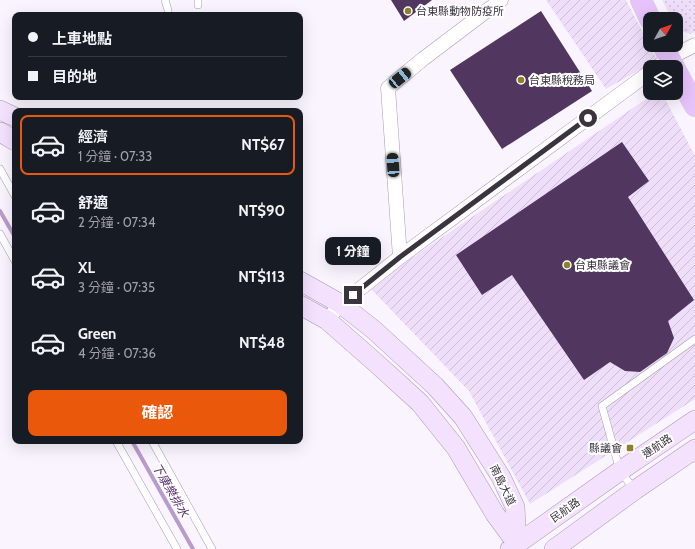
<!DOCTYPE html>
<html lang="zh-TW">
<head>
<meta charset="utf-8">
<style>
  body { margin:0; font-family:Cabin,"Noto Sans TC",sans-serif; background:#20242c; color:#f1f3f6; height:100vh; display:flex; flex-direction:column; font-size:15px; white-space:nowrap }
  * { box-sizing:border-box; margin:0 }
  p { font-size:13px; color:#9ea1a6 }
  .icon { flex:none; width:22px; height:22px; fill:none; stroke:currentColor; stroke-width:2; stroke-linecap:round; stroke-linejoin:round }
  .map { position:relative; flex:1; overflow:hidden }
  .details { position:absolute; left:12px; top:108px; width:291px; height:336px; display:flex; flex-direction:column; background:#171b24; border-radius:8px; box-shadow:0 4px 16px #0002 }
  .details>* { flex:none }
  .top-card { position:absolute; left:12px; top:12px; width:291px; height:88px; border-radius:8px; box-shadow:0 4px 16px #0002; display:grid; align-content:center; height:88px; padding:0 16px; background:#171b24 }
  .needle { width:26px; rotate:50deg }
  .tools { position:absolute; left:643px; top:12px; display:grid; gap:8px }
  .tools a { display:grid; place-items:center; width:40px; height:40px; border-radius:8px; background:#171b24; box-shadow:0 4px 16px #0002; font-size:20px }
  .end { position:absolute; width:18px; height:18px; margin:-9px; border:5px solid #3a343e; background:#fff; box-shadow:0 0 0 2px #fff }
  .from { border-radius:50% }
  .bubble { position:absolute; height:28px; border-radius:8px; background:#171b24; box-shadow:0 4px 16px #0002; font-size:13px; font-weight:700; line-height:28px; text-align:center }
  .car { position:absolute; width:12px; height:24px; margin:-12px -6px; border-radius:5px; box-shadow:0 0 3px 1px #0007; background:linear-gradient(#222 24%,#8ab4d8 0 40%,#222 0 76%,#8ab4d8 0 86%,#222 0) }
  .top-card b { display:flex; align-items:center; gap:14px; height:38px; font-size:15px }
  .top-card b+b { border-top:1px solid #363941 }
  .top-card i { width:10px; height:10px; background:#f1f3f6 }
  ul { padding:7px 0 0; list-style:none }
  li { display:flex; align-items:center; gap:12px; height:60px; margin:0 8px 6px; padding:0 8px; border:2px solid transparent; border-radius:8px }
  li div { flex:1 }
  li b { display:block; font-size:15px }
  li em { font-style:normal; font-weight:700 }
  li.active { border-color:#ea580c }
  li>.icon { width:36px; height:36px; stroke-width:1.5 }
  .primary-button { display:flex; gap:8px; margin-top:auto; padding:8px 16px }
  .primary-button a { flex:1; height:46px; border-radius:8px; background:#ea580c; color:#fff; font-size:16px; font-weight:700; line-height:46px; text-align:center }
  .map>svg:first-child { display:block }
  .grass { fill:url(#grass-dots) }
  .garden { fill:url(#garden-furrows) }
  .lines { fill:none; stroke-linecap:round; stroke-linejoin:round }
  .stream { stroke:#b89bca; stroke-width:4 }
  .building { fill:#513760 }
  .lane-casing { stroke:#a99bb2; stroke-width:8 }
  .street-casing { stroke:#a99bb2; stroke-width:15 }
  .secondary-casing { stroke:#a99bb2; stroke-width:20 }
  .primary-casing { stroke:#d4d2d5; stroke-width:22 }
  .lane { stroke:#fff; stroke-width:7 }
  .street { stroke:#fff; stroke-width:14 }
  .secondary { stroke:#f3e1fd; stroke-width:19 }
  .primary { stroke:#e6c3fb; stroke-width:21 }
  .route { stroke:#3a343e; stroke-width:5 }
  .poi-dot { fill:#8c8129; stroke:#fff; stroke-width:1.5 }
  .labels { text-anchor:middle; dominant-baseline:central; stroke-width:4; stroke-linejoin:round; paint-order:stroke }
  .poi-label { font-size:11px; fill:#3a343e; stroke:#fff; text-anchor:start }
  .street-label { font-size:11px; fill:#3a343e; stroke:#fff }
  .water-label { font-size:12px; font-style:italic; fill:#5a346f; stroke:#fff }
</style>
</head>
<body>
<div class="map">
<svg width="695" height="549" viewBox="0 0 695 549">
  <defs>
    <pattern id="grass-dots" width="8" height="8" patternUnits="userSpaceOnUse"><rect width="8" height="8" fill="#efdefa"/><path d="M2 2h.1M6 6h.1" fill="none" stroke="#cebfd7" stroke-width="1.8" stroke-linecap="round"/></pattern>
    <pattern id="garden-furrows" width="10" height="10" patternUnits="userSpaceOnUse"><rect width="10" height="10" fill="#efdefa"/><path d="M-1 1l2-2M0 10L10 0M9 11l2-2" fill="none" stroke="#cebfd7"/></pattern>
  </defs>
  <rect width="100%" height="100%" fill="#faf4fe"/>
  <!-- grass -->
  <path class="grass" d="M662,0H695V32L691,34L678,30L676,27V19H672Z"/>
  <!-- garden -->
  <path class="garden" d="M546,0H626L657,60L606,89Z
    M655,93H662L695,156V399L530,504L469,391L369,287Z"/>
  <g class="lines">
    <!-- stream -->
    <path class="stream" d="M0,211L15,237
      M132,441L193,549"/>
  </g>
  <!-- building -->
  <path class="building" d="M391,0H432L404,21Z
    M541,11L592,91L502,149L450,70Z
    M622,142L649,181L628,197L694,300L668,321L674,338L667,353L640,372L625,371L610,362L584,380L512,275L482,295L456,255Z"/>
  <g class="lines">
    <!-- lane casing -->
    <g class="lane-casing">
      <path id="lane" d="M165,0L168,10
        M198,0V5
        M0,169L15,196
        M0,234L15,261
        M116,441L177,549
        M152,441L212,549
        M634,489L620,471L602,406L695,339"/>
    </g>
    <!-- street casing -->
    <g class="street-casing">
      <path id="street" d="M657,67L669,58L695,45
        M400,257L388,88L423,59L501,0
        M327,320L341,304L400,257L650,72"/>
    </g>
    <!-- secondary casing -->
    <g class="secondary-casing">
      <path id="secondary" d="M0,110L15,117
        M0,132L15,141
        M300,281L341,304L374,330L435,386L463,417L501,477L515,507L517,544
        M300,305L327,320L376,363L420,403L456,448L495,514L517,544
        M510,549L620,471L695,420
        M554,549L635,490L695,449"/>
    </g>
    <!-- primary casing -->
    <g class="primary-casing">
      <path id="primary" d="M641,0L650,19
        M663,45L674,67
        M676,71L695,106"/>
    </g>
    <!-- lane -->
    <use href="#lane" class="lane"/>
    <!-- street -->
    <use href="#street" class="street"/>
    <!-- secondary -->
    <use href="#secondary" class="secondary"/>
    <!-- primary -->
    <use href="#primary" class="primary"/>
  </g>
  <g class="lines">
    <!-- route -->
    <path class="route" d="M353,295L400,257L588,118"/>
  </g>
  <!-- markers -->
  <g class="poi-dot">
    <circle cx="408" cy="11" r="4"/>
    <circle cx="521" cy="80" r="4"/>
    <circle cx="567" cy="265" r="4"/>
    <rect x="626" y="444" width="8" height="8" rx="2"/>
  </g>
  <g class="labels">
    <!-- poi labels -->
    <g class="poi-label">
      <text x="416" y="11">台東縣動物防疫所</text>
      <text x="529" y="80">台東縣稅務局</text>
      <text x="575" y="265">台東縣議會</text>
      <text x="622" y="448" text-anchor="end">縣議會</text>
    </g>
    <!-- street labels -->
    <g class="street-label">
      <text transform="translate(657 446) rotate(-34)">連航路</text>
      <text transform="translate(503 485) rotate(64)">南島大道</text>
      <text transform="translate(565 510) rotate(-35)">民航路</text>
    </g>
    <!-- water labels -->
    <g class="water-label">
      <text transform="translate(171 490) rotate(60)">下康樂排水</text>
    </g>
  </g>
</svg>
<div class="tools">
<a><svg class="needle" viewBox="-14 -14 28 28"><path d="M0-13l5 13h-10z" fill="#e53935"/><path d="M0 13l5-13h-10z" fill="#9ea1a6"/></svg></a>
<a><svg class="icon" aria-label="layers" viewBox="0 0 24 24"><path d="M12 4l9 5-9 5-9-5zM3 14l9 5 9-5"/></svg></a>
</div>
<i class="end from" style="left:588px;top:118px"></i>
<i class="end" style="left:353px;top:295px"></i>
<div class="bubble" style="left:325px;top:237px;width:56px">1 分鐘</div>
<i class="car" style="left:400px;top:78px;rotate:51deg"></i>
<i class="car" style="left:393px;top:165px;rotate:356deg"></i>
<div class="top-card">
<b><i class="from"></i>上車地點</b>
<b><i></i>目的地</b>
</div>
<section class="details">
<ul>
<li class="active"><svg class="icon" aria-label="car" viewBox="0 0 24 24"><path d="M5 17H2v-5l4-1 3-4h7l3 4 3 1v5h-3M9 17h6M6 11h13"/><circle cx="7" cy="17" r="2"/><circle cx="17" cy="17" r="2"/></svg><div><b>經濟</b><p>1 分鐘 · 07:33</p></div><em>NT$67</em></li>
<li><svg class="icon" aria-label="car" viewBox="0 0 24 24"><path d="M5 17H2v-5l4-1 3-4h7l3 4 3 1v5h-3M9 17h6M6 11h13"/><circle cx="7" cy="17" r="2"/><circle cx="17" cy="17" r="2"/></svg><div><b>舒適</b><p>2 分鐘 · 07:34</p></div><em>NT$90</em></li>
<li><svg class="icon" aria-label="car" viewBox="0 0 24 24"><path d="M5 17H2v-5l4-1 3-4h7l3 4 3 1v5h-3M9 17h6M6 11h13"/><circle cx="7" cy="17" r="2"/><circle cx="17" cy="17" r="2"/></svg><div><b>XL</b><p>3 分鐘 · 07:35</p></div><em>NT$113</em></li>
<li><svg class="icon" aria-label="car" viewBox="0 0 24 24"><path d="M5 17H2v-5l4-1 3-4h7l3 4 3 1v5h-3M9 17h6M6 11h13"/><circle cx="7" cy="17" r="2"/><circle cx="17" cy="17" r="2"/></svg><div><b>Green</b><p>4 分鐘 · 07:36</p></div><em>NT$48</em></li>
</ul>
<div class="primary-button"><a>確認</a></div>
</section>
</div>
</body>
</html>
